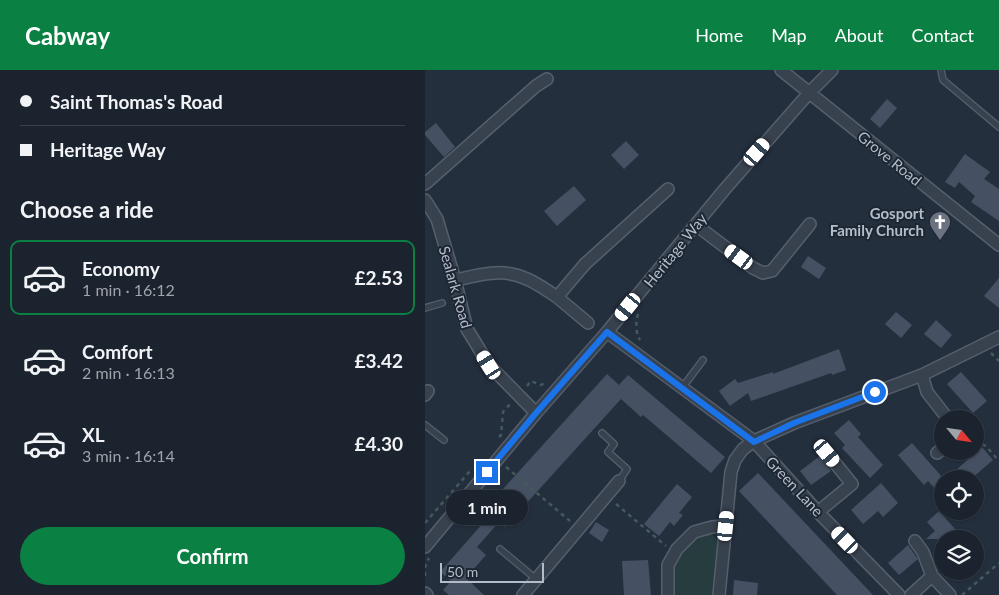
<!DOCTYPE html>
<html lang="en">
<head>
<meta charset="utf-8">
<style>
  body { margin:0; font-family:Lato,sans-serif; background:#282f3a; color:#f1f3f6; height:100vh; display:flex; flex-direction:column; font-size:19px; white-space:nowrap }
  * { box-sizing:border-box; margin:0 }
  p { font-size:16px; color:#a0a4aa }
  .icon { flex:none; width:28px; height:28px; fill:none; stroke:currentColor; stroke-width:2; stroke-linecap:round; stroke-linejoin:round }
  .map { position:relative; flex:1; overflow:hidden }
  .drawer { display:flex; flex-direction:column; background:#1b232e; width:425px }
  .drawer>* { flex:none }
  .top-card { display:grid; align-content:center; height:110px; padding:0 20px; background:#1b232e }
  .needle { width:32px; rotate:119deg }
  .fabs { position:absolute; left:509px; top:340px; display:grid; gap:10px }
  .fabs a { display:grid; place-items:center; width:50px; height:50px; border-radius:50%; background:#1b232e; box-shadow:0 1px 4px #0004,0 0 0 1px #39404a; font-size:25px }
  .scale { position:absolute; left:15px; bottom:12px; width:104px; box-sizing:border-box; padding-left:5px; border:2px solid #b4bcc9; border-top:0; font-size:14px; line-height:18px; white-space:nowrap; color:#b4bcc9; -webkit-text-stroke:4px #1d2633; paint-order:stroke }
  .end { position:absolute; width:22px; height:22px; margin:-11px; border:6px solid #1a73e8; background:#fff; box-shadow:0 0 0 2px #fff }
  .from { border-radius:50% }
  .bubble { position:absolute; height:35px; border-radius:18px; background:#1b232e; box-shadow:0 1px 4px #0004,0 0 0 1px #39404a; font-size:16px; font-weight:700; line-height:35px; text-align:center }
  .car { position:absolute; width:15px; height:30px; margin:-15px -8px; border-radius:6px; box-shadow:0 0 4px 1px #0007; background:linear-gradient(#fff 24%,#345 0 40%,#fff 0 76%,#345 0 86%,#fff 0) }
  .top-card b { display:flex; align-items:center; gap:18px; height:48px; font-size:19px }
  .top-card b+b { border-top:1px solid #39404a }
  .top-card i { width:12px; height:12px; background:#f1f3f6 }
  ul { padding:0; list-style:none }
  li { display:flex; align-items:center; gap:15px; height:75px; margin:0 10px 8px; padding:0 10px; border:2px solid transparent; border-radius:10px }
  li div { flex:1 }
  li b { display:block; font-size:19px }
  li em { font-style:normal; font-weight:700 }
  li.selected { border-color:#0b8043 }
  li>.icon { width:45px; height:45px; stroke-width:1.5 }
  h2 { padding:0 20px; font-size:22px; line-height:60px }
  .primary-button { display:flex; gap:10px; margin-top:auto; padding:10px 20px }
  .primary-button a { flex:1; height:58px; border-radius:30px; background:#0b8043; color:#fff; font-size:20px; font-weight:700; line-height:58px; text-align:center }
  header { display:flex; align-items:center; gap:30px; box-sizing:border-box; height:70px; padding:0 25px; background:#0b8043; color:#fff }
  header strong { font-size:24px }
  nav { display:flex; gap:28px; margin-inline-start:auto; font-size:18px }
  main { display:flex; flex:1; min-height:0 }
  .map>svg:first-child { display:block }
  .green { fill:#263c3f }
  .building { fill:#455162 }
  .lines { fill:none; stroke-linecap:round; stroke-linejoin:round }
  .lane-casing { stroke:#565f6c; stroke-width:8 }
  .street-casing { stroke:#565f6c; stroke-width:14 }
  .path { stroke:#44595c; stroke-width:2.5; stroke-dasharray:4 4; stroke-linecap:butt }
  .lane { stroke:#38414e; stroke-width:5.5 }
  .street { stroke:#38414e; stroke-width:11 }
  .route { stroke:#1a73e8; stroke-width:6 }
  .labels { text-anchor:middle; dominant-baseline:central; stroke-width:4; stroke-linejoin:round; paint-order:stroke }
  .street-label { font-size:15px; fill:#b4bcc9; stroke:#1d2633 }
  .poi-label { font-size:15px; font-weight:bold; fill:#b4bcc9; stroke:#1d2633; text-anchor:end }
</style>
</head>
<body>
<header>
<strong>Cabway</strong>
<nav><a>Home</a><a>Map</a><a>About</a><a>Contact</a></nav>
</header>
<main>
<section class="drawer">
<div class="top-card">
<b><i class="from"></i>Saint Thomas's Road</b>
<b><i></i>Heritage Way</b>
</div>
<h2>Choose a ride</h2>
<ul>
<li class="selected"><svg class="icon" aria-label="car" viewBox="0 0 24 24"><path d="M5 17H2v-5l4-1 3-4h7l3 4 3 1v5h-3M9 17h6M6 11h13"/><circle cx="7" cy="17" r="2"/><circle cx="17" cy="17" r="2"/></svg><div><b>Economy</b><p>1 min · 16:12</p></div><em>£2.53</em></li>
<li><svg class="icon" aria-label="car" viewBox="0 0 24 24"><path d="M5 17H2v-5l4-1 3-4h7l3 4 3 1v5h-3M9 17h6M6 11h13"/><circle cx="7" cy="17" r="2"/><circle cx="17" cy="17" r="2"/></svg><div><b>Comfort</b><p>2 min · 16:13</p></div><em>£3.42</em></li>
<li><svg class="icon" aria-label="car" viewBox="0 0 24 24"><path d="M5 17H2v-5l4-1 3-4h7l3 4 3 1v5h-3M9 17h6M6 11h13"/><circle cx="7" cy="17" r="2"/><circle cx="17" cy="17" r="2"/></svg><div><b>XL</b><p>3 min · 16:14</p></div><em>£4.30</em></li>
</ul>
<div class="primary-button"><a>Confirm</a></div>
</section>
<div class="map">
<svg width="574" height="525" viewBox="0 0 574 525">
  <rect width="100%" height="100%" fill="#242f3e"/>
  <!-- green -->
  <path class="green" d="M285,463L294,470L287,525H249L250,497L258,483L272,467Z"/>
  <!-- building -->
  <path class="building" d="M462,29L472,38L455,58L445,49Z
    M11,53L30,77L19,87L0,65V62Z
    M201,71L214,85L199,99L186,85Z
    M540,84L565,102L559,109L574,119V151L546,132L550,126L534,112L530,118L520,112Z
    M149,116L161,130L132,156L119,141Z
    M383,186L401,198L394,209L376,197Z
    M574,208V238L559,226Z
    M471,242L487,255L476,268L460,254Z
    M511,250L527,265L516,278L499,264Z
    M414,279L421,300L407,305L406,303L326,331L323,323L305,336L294,321L310,309L313,313L348,302V304Z
    M536,302L562,331L548,343L522,314Z
    M182,304L194,315L203,305L300,387L286,403L218,345L216,347L196,329L80,457L74,452L52,477L61,485L41,508L59,525H24L18,520L26,511L15,502L66,444L60,439Z
    M424,350L436,364L433,367L458,395L445,408L417,378L420,375L409,363Z
    M487,373L518,408V427L503,411L499,415L473,385Z
    M557,377L568,390L546,409H521Z
    M395,386L406,401L386,415L375,401Z
    M333,403L448,525H412L314,421Z
    M456,413L473,433L458,447L453,441L438,454L426,440Z
    M252,414L267,427L254,443L258,445L249,456L245,452L234,466L219,454Z
    M514,441L539,469H501L510,461L502,452Z
    M171,452L184,460L177,472L164,463Z
    M483,475L493,489L474,505L463,493Z
    M223,490L226,525H199L197,491Z
    M309,510L333,513L332,525H308Z"/>
  <g class="lines">
    <!-- lane casing -->
    <g class="lane-casing">
      <path id="lane" d="M516,0L518,10L574,57
        M0,238L17,233
        M257,318L278,290
        M0,355L19,370
        M177,363L189,374L183,382L202,399L194,411
        M75,479L111,509"/>
    </g>
    <!-- street casing -->
    <g class="street-casing">
      <path id="street" d="M356,0L574,175
        M0,114L111,16L122,9
        M0,130L12,149L30,210L42,259L64,295L111,343
        M271,155L328,198L338,203L347,201L385,154
        M30,210C46,207 70,200 86,204C103,207 117,217 132,227L160,194L243,119
        M132,227L163,253
        M182,262L329,371L393,442L474,525
        M497,305L502,322L523,349
        M0,325L3,321
        M512,383L518,378
        M393,442L427,414L402,383
        M490,471L498,482L507,506
        M0,477L111,343L182,262L300,119L384,23L407,0
        M0,523L2,525
        M98,525L194,411
        M243,525V495L252,479L269,462L287,457L301,456
        M294,525L306,402L310,390L318,379L329,371L369,353L497,305L574,267
        M486,525L507,506L525,525"/>
    </g>
    <!-- path -->
    <path class="path" d="M213,244C211,252 210,262 215,270
      M566,283L574,291
      M102,316L106,311L116,315L120,313
      M74,367L76,365L78,342L86,333
      M550,371L561,376L574,391
      M81,397L145,451
      M191,434L241,476
      M0,453L45,401
      M0,506V497L4,488
      M537,525L574,493"/>
    <!-- lane -->
    <use href="#lane" class="lane"/>
    <!-- street -->
    <use href="#street" class="street"/>
  </g>
  <g class="lines">
    <!-- route -->
    <path class="route" d="M62,402L111,343L182,262L329,372L369,353L450,322"/>
  </g>
  <!-- icons -->
  <defs>
    <g id="church-pin" transform="scale(1.125)"><path d="M0 17L-7.5 6A9.5 9.5 0 1 1 7.5 6Z" fill="#6b7280" stroke="#1d2633"/><path d="M-1.2-6h2.4v3.5h3.3v2.4h-3.3V6h-2.4V-.1h-3.3v-2.4h3.3Z" fill="#fff"/></g>
  </defs>
  <g fill-rule="evenodd">
    <use href="#church-pin" x="515" y="152"/>
  </g>
  <g class="labels">
    <!-- street labels -->
    <g class="street-label">
      <text transform="translate(465 88) rotate(39)">Grove Road</text>
      <text transform="translate(250 180) rotate(-51)">Heritage Way</text>
      <text transform="translate(31 217) rotate(74)">Sealark Road</text>
      <text transform="translate(370 416) rotate(47)">Green Lane</text>
    </g>
    <!-- poi labels -->
    <g class="poi-label">
      <text x="499" y="143">Gosport<tspan x="499" dy="17">Family Church</tspan></text>
    </g>
  </g>
</svg>
<div class="fabs">
<a><svg class="needle" viewBox="-14 -14 28 28"><path d="M0-13l5 13h-10z" fill="#e53935"/><path d="M0 13l5-13h-10z" fill="#a0a4aa"/></svg></a>
<a><svg class="icon" aria-label="locate" viewBox="0 0 24 24"><circle cx="12" cy="12" r="6"/><path d="M12 2v4M12 18v4M2 12h4M18 12h4"/></svg></a>
<a><svg class="icon" aria-label="layers" viewBox="0 0 24 24"><path d="M12 4l9 5-9 5-9-5zM3 14l9 5 9-5"/></svg></a>
</div>
<div class="scale">50 m</div>
<i class="end from" style="left:450px;top:322px"></i>
<i class="end" style="left:62px;top:402px"></i>
<div class="bubble" style="left:21px;top:420px;width:82px">1 min</div>
<i class="car" style="left:332px;top:82px;rotate:41deg"></i>
<i class="car" style="left:314px;top:187px;rotate:306deg"></i>
<i class="car" style="left:203px;top:237px;rotate:219deg"></i>
<i class="car" style="left:64px;top:295px;rotate:328deg"></i>
<i class="car" style="left:402px;top:383px;rotate:140deg"></i>
<i class="car" style="left:301px;top:456px;rotate:6deg"></i>
<i class="car" style="left:420px;top:470px;rotate:316deg"></i>
</div>
</main>
</body>
</html>
